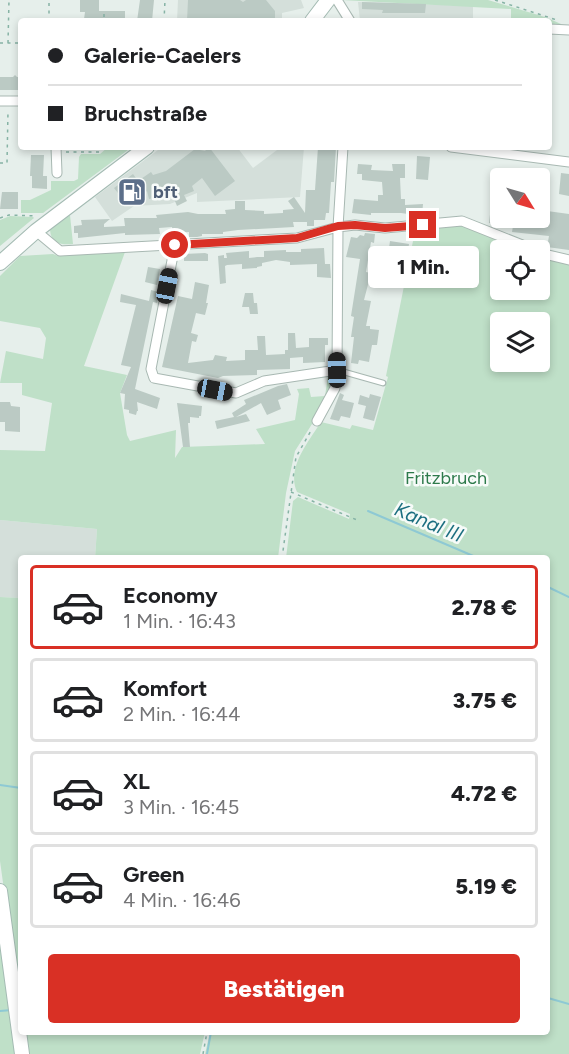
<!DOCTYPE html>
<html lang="de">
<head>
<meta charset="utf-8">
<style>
  body { margin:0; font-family:Figtree,sans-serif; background:#f2f2f2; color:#202124; height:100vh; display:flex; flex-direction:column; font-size:22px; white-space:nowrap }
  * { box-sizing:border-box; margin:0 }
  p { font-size:20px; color:#757577 }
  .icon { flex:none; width:33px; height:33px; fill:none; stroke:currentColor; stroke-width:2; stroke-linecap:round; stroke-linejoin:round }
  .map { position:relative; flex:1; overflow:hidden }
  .panel { position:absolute; left:18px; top:555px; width:532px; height:480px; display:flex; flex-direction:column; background:#fff; border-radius:6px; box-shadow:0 3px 9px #0003 }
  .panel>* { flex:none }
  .banner { position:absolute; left:18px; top:18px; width:534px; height:132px; border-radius:6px; box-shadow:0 3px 9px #0003; display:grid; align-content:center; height:132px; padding:0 30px; background:#fff }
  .needle { width:39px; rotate:127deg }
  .controls { position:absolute; left:490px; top:168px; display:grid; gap:12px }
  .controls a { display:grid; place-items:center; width:60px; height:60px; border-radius:6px; background:#fff; box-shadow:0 3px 9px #0003; font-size:30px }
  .end { position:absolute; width:27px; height:27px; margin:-14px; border:8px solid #d93025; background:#fff; box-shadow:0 0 0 3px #fff }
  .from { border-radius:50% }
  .bubble { position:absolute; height:42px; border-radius:6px; background:#fff; box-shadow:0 3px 9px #0003; font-size:20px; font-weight:800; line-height:42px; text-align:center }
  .car { position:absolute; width:18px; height:36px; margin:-18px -9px; border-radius:8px; box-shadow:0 0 4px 2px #0007; background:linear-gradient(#222 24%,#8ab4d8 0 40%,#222 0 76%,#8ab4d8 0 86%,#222 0) }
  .banner b { display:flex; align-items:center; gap:21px; height:57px; font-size:22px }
  .banner b+b { border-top:2px solid #e0e0e0 }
  .banner i { width:15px; height:15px; background:#202124 }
  ul { padding:10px 0 0; list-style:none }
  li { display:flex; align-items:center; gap:18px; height:84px; margin:0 12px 9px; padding:0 18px; border:3px solid #e0e0e0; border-radius:6px }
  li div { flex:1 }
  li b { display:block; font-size:22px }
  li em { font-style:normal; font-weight:800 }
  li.active { border-color:#d93025 }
  li>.icon { width:54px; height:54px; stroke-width:1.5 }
  .action { display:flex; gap:12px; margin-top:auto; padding:12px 30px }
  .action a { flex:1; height:69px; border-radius:6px; background:#d93025; color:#fff; font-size:24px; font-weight:800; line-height:69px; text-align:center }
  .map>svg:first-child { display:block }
  .built { fill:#d4dfda }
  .green { fill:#bfe0c8; fill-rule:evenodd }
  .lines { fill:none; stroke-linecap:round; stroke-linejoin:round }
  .stream { stroke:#8ec9d4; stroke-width:2 }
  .building { fill:#bbcac4 }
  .service-casing { stroke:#a8b8b2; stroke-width:7 }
  .minor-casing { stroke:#a8b8b2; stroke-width:11 }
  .secondary-casing { stroke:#a4bbb3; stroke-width:16 }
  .path { stroke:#86b3a5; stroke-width:1.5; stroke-dasharray:3 4.5; stroke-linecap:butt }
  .service { stroke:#fff; stroke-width:4.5 }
  .minor { stroke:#fff; stroke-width:9 }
  .secondary { stroke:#fff; stroke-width:14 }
  .route { stroke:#d93025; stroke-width:8 }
  .labels { text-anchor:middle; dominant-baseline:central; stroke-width:5; stroke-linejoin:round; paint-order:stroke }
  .service-label { font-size:18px; font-weight:bold; fill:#4e5e75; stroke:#f7fbf9; text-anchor:start }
  .park-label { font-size:18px; fill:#2d7a4b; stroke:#f7fbf9 }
  .water-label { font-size:20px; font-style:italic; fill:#1c6f80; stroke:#f7fbf9 }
</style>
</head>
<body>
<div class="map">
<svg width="569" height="1054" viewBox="0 0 569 1054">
  <rect width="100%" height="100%" fill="#e6efeb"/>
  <!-- built -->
  <path class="built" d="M178,0H301L304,8L282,13V21H177Z
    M358,2L473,6V21H360Z
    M162,147H237L253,168L281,147H304L300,197L197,202V193L170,204L134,206L112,221L95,197Z
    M0,520L97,529L95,558H21V598L0,597Z"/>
  <!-- green -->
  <path class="green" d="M341,0H488L545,17L568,27L549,26V21H511V9Z
    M108,147H132L43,213H21V200H30L51,190V181H74L78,179L79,157L81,154H100Z
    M70,215L73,244C62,245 51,244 50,230Z
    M10,216L33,217L34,218L0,246V220Z
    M462,225L525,250H501V290H540V257L569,264V1054H205L210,1032H548V558H286L293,501L298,497L349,519L350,514L297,492C286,468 309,441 321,422L350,429L352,425L373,430L388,377L386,376L415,231ZM501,322H540V362H501Z
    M125,252L84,366L127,375L120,393L127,435L130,441L176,430L175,458L182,447L265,444L256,429L295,420L299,394L297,389L309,388L311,397L325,396L328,376L332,377L334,381L329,397L295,451L286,493L278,558H95L97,529L0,520V450L45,451L52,403L22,395V383H0L6,351L43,359L46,338L40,328L0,321V276L20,256L53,254L58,256Z
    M0,597L21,598V1013L0,861Z
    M0,924L17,1054H0Z
    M23,1032H205L200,1054H26Z"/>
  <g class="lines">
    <!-- stream -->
    <path class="stream" d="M368,511L478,558
      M548,587L569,597
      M0,785L21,788
      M548,998L569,1004
      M0,1011L12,1010
      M207,1054L211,1032"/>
  </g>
  <!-- building -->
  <path class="building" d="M80,0H99V11H125V19H84L85,12H80Z
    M140,0H154L152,21H137Z
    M188,0H240L243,2L246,0H266L275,11V21H187Z
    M362,2L426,4L425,13H382L383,10L362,9Z
    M15,75L17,77H21V90H0V77H13Z
    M209,147L235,181L215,196L202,178L192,186L194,191L184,195L187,201L177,206L172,194L149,199L147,191L128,206L114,188L133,174L138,181L151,172L153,175L166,171L195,149L205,151Z
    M318,147H336L334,182H331L329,213H326L325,220H314V226H307V222H293L294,227L238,230L223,232V234H202V236L197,237H189V232L173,233L172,227L159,228L160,234L125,235V233L78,238V233H74V226L82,225L81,220L110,219L104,224V227L125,226L124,218H157L156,215L188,212L198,214H226L225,210L235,209V201H245V210L264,211V214L283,213V210L294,209L288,201L294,197L305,213L306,190H315Z
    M31,155H44L43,176H47V189L32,188V176H30Z
    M417,156L430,157L428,180L416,179Z
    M358,164L372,165L371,170L393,171L392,164H405V178H400L401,199H405V205L423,204L422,216L401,213H371V215L352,213L354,199L378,201V195H383L382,182L362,180V174H357Z
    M561,173L569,174V196L559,194Z
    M2,192H18V209H0Z
    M492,198L501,199V218H540V210L569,214V250L547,247L549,236L512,232L513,226L489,223Z
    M365,233L375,234L374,243L371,242L366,272L371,273L364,300L371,301L366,326H370V329L379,330L377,345H372L369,362L359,360L358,364L351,363L354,337H351L354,317L351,316L360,259L346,257L351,237L357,238L360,235L364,236Z
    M390,241L409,244L406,262L393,260L395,249L389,248Z
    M324,248L325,264H330L331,278L317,277V264L290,265V262L276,260L262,263V266L257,267V268L242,269V264L227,265L225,266L226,283L220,284L218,256L224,255V258H227L226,253L249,251V258L257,257H264V251L286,250V252H301V249Z
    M205,253L208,254V261H184V254Z
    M148,267L160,269L157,285L145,282Z
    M195,282L209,285L206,303H208L205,315L196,313L191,333L198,335L196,342L192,341L188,363L213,360L215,355L227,357L226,361L245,360V350H258L257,336H265L266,355L285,354V350H288V333H295L296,348L309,347V338H328V345H325V362L303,363V357L290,358V369L257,370V375L223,376L218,378L162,367L178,296L192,299Z
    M151,290L159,292L157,303L153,302L135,389L160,398L157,409L137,402L138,411H137L136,415L129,413V410L124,409L125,394L120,393L131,367L121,365L136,305L120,302L121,294L149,301Z
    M245,293H253L254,303H257L258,314H250L249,307H242Z
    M287,384L291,395L278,400L281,409L267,415L261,403L236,417L246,414L250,421L217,429L215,421L234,417L232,413L246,404L244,400L278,386Z
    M340,393L344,395L342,400L354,403L350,418L341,416L339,421L330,419Z
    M370,394L381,397L374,421L363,418L366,406L358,404L360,395L369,398Z
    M0,402H10L11,406L20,407V432L5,431V422H0Z
    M177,403L202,406L201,416H199V418L190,417V423H188L190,447H183Z"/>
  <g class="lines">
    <!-- service casing -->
    <g class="service-casing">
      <path id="service" d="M337,370L383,383"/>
    </g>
    <!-- minor casing -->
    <g class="minor-casing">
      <path id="minor" d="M337,0L350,21
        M549,29L569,30
        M0,101H21
        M56,147L57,173
        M451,147L569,162
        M36,231L60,251L297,238L338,227L355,225L385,228L462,221L535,250
        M175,245L151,369L154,378L236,393L264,381L337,370
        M540,253L569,260
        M317,421L335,388L337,370L338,227L343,147"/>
    </g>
    <!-- secondary casing -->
    <g class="secondary-casing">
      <path id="secondary" d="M312,21L328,0
        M0,263L36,231L147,147
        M0,891L22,1054"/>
    </g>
    <!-- path -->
    <path class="path" d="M495,0L557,20
      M104,14V21
      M49,21V0
      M164,21L165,0
      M0,43H21
      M8,43L9,0
      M66,152H100L105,147
      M0,163H7L8,111
      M0,218L9,215L37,216
      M291,492L357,520
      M282,558L296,457L312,429
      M203,1054L207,1032"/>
    <!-- service -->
    <use href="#service" class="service"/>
    <!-- minor -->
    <use href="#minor" class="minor"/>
    <!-- secondary -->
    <use href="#secondary" class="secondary"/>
  </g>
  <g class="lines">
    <!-- route -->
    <path class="route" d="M175,245L297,238L338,226L355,225L385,228L423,225"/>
  </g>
  <!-- icons -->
  <defs>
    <g id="fuel-square" transform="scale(1.5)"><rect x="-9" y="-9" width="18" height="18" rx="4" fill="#5c6f8a" stroke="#f7fbf9"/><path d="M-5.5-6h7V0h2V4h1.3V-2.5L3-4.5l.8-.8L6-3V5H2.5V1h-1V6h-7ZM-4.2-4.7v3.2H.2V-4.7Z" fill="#fff"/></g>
  </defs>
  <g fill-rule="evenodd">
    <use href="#fuel-square" x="132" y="192"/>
  </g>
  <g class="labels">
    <!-- service labels -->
    <g class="service-label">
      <text x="153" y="192">bft</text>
    </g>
    <!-- park labels -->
    <g class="park-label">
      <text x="446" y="478">Fritzbruch</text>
    </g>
    <!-- water labels -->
    <g class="water-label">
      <text transform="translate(429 522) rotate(23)">Kanal III</text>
    </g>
  </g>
</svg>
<div class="controls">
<a><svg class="needle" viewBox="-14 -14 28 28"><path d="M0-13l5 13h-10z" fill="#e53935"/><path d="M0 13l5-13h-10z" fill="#757577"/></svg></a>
<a><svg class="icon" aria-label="locate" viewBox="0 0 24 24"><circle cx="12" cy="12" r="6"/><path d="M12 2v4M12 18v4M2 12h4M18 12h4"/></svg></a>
<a><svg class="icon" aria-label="layers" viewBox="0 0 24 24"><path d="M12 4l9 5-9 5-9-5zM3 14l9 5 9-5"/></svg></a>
</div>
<i class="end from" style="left:175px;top:245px"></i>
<i class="end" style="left:423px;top:225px"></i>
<div class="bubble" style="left:368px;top:246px;width:111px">1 Min.</div>
<i class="car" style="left:167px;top:286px;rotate:11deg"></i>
<i class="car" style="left:337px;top:370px;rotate:359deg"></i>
<i class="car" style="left:215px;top:390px;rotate:101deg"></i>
<div class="banner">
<b><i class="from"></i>Galerie-Caelers</b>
<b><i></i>Bruchstraße</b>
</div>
<section class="panel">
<ul>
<li class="active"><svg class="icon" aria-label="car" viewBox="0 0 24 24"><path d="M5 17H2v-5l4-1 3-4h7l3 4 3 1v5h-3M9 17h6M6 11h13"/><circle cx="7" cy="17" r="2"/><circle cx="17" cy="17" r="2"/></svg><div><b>Economy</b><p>1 Min. · 16:43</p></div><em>2.78 €</em></li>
<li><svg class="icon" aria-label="car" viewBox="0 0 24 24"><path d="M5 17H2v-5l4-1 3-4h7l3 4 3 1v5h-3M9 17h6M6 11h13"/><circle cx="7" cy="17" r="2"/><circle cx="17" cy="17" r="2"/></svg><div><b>Komfort</b><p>2 Min. · 16:44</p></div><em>3.75 €</em></li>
<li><svg class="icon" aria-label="car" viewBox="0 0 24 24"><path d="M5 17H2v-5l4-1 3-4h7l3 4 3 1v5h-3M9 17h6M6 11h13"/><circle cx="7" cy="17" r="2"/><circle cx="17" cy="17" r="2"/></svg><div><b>XL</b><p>3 Min. · 16:45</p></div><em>4.72 €</em></li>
<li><svg class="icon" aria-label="car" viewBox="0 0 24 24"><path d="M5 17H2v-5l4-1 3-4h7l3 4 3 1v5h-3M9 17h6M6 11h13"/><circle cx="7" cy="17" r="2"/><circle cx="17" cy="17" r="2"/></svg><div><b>Green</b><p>4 Min. · 16:46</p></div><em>5.19 €</em></li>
</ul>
<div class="action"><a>Bestätigen</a></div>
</section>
</div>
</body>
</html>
